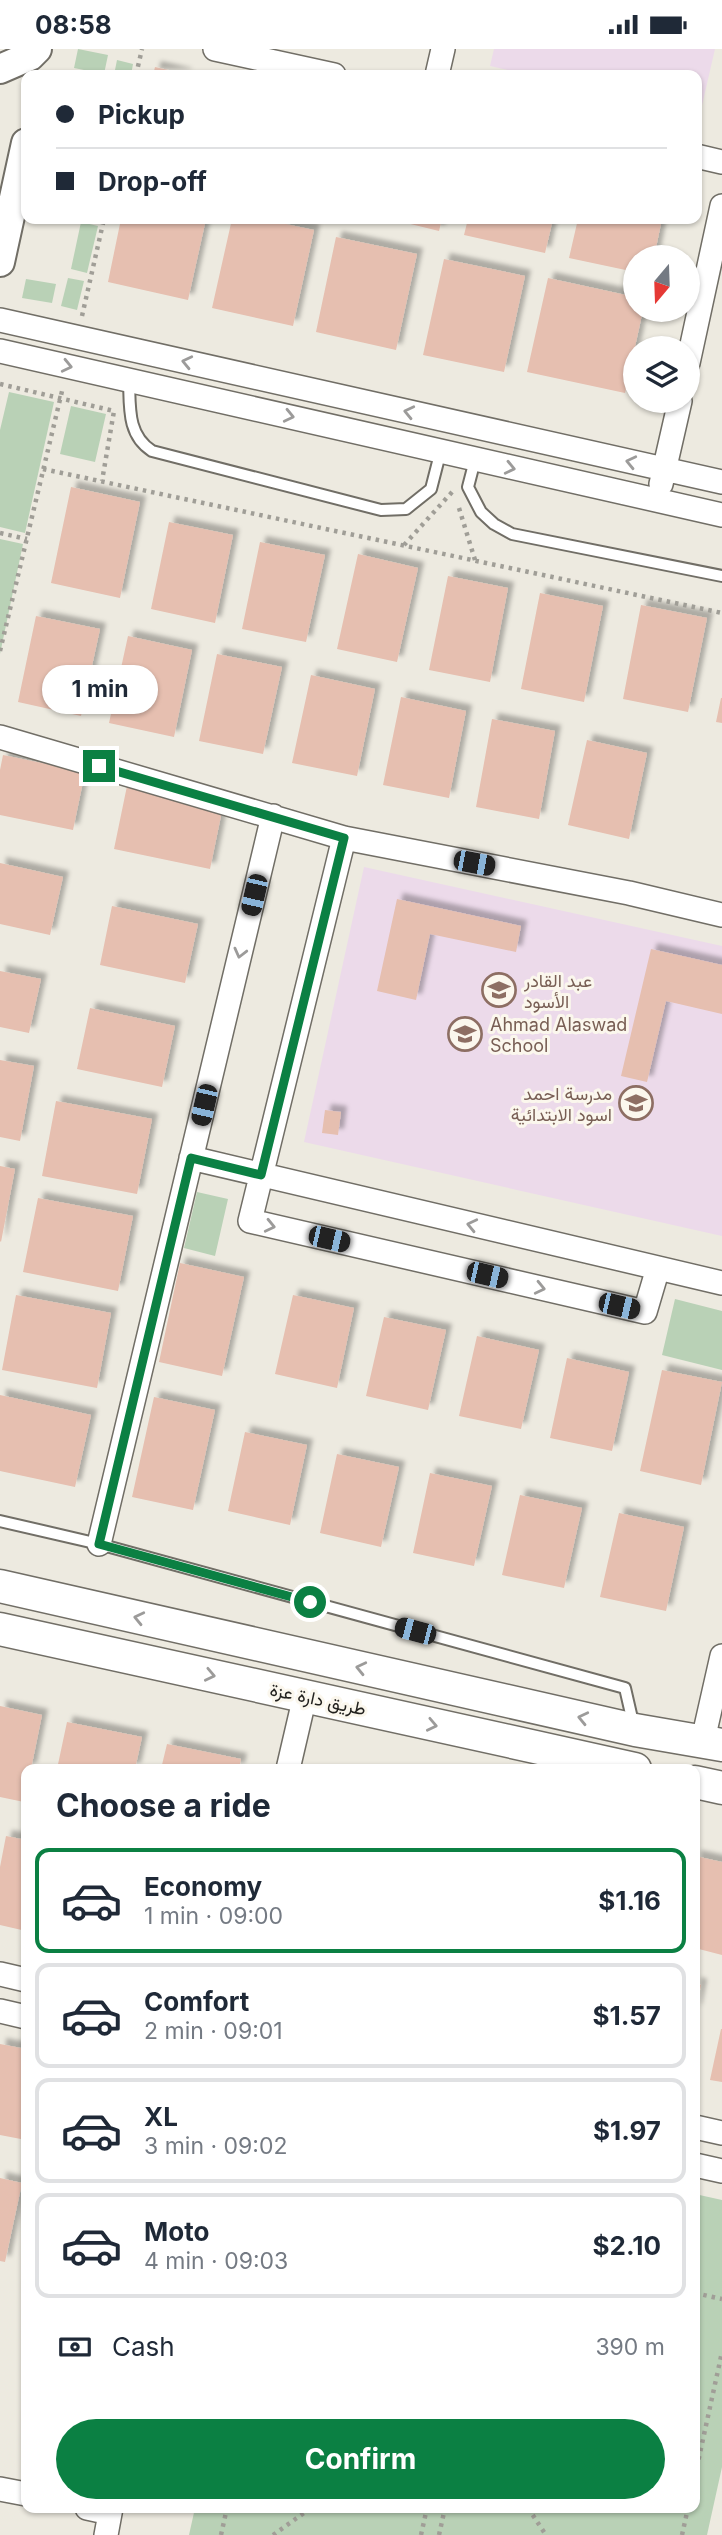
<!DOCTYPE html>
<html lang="en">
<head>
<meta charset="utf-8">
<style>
  body { margin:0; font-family:Inter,Vazirmatn,sans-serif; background:#f2f2f3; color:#1f2937; height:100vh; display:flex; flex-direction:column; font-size:26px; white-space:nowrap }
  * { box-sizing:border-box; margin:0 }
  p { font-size:23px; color:#747a83 }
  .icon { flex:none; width:38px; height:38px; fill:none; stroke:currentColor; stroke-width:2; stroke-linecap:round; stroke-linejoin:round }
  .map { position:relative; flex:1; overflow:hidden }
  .details { position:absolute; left:21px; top:1715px; width:679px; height:749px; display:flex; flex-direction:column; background:#fff; border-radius:14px; box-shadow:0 2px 5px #0004 }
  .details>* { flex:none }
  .top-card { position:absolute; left:21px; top:21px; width:681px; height:154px; border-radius:14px; box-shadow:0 2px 5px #0004; display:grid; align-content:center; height:154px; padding:0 35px; background:#fff }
  .needle { width:46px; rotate:199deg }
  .buttons { position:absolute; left:623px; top:196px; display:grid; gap:14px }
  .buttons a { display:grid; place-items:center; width:77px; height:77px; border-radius:50%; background:#fff; box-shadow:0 2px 5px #0004; font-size:35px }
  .end { position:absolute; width:32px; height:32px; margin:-16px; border:9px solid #0b8043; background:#fff; box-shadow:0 0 0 4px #fff }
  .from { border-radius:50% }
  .bubble { position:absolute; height:49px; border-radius:24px; background:#fff; box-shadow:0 2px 5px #0004; font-size:23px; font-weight:700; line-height:49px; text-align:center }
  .car { position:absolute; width:21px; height:42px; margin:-21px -10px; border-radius:9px; box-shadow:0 0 5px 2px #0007; background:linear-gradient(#222 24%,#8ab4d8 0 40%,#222 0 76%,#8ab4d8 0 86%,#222 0) }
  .top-card b { display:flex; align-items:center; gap:24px; height:66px; font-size:26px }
  .top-card b+b { border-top:2px solid #e0e1e3 }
  .top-card i { width:18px; height:18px; background:#1f2937 }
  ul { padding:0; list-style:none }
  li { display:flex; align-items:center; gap:21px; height:105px; margin:0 14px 10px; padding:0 21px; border:4px solid #e0e1e3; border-radius:14px }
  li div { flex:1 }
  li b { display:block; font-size:26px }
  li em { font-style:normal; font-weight:700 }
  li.selected { border-color:#0b8043 }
  li>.icon { width:63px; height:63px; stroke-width:1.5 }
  h2 { padding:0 35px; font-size:32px; line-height:84px }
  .pay { display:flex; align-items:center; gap:18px; height:77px; padding:0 35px; font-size:26px }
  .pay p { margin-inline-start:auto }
  .cta { display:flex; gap:14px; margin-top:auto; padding:14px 35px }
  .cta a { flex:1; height:80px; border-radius:42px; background:#0b8043; color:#fff; font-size:28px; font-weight:700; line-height:80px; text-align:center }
  .status { display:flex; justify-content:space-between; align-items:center; height:49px; padding:0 35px; background:#fff; direction:ltr }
  .status svg { height:19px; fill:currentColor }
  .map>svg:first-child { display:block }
  .education { fill:#ecdaea }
  .green { fill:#b9d1b6 }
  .building { fill:#e6bfb0; filter:url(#shadow) }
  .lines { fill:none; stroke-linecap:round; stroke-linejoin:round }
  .service-casing { stroke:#716e66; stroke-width:14 }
  .minor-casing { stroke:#716e66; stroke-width:26 }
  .tertiary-casing { stroke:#716e66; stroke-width:32 }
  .secondary-casing { stroke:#716e66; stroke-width:35 }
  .path { stroke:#a09e97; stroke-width:4.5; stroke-dasharray:3.5 5; stroke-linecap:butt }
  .service { stroke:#fff; stroke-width:10 }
  .minor { stroke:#fff; stroke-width:23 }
  .tertiary { stroke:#fff; stroke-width:28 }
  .secondary { stroke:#fff; stroke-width:32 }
  .oneway { stroke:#9c9b9a }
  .route { stroke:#0b8043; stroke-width:9 }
  .labels { text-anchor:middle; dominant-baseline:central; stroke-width:6; stroke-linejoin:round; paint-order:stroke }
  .education-label { font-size:18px; fill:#785e54; stroke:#fbf7ed; text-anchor:start }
  .street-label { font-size:18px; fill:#22211e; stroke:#fbf7ed }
</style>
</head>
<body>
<div class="status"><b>08:58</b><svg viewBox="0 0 49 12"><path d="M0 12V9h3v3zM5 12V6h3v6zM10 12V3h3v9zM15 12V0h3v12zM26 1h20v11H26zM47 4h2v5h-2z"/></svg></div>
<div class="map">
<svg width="722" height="2486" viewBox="0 0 722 2486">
  <defs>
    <filter id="shadow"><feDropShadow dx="6" dy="-6" stdDeviation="2" flood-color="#0004"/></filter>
  </defs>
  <rect width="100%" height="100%" fill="#edeae0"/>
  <!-- education -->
  <path class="education" d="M494,0H715L700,65L697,64L696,26H529L490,17Z
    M364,818L722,897V1187L304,1093Z"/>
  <!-- green -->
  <path class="green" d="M78,0L108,6L104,25L74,19Z
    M117,11L133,15L131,26H114Z
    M81,173L98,177L87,224L71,220Z
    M68,229L84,232L77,261L61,257Z
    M26,230L56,235L52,254L22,249Z
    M9,343L54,353L25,484L0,478V381Z
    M71,357L106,365L95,413L60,405Z
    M0,490L23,495L0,605Z
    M197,1143L228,1150L215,1207L184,1199Z
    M675,1250L722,1262V1321L662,1306Z
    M695,2145L722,2151V2418L707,2486H189L195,2459H695Z"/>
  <!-- building -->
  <path class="building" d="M155,18L186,25V26H153Z
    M121,170H206L188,251L108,233Z
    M232,170H262L314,181L293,277L212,259Z
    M390,170H442L439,182Z
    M468,170H553L545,204L464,186Z
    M578,170H662L654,208H635V223L569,209Z
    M336,188L417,205L396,301L316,283Z
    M444,210L525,227L504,323L423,306Z
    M548,229L635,248V261H643L625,344L527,323Z
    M71,438L140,453L120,549L51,534Z
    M169,473L233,486L215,574L151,560Z
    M260,493L325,506L306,593L242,580Z
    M358,505L418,519L397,613L337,600Z
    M448,527L508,539L490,633L429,621Z
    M540,544L603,557L584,653L521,640Z
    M641,556L707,569L688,663L623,650Z
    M36,567L100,580L81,667L18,653Z
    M128,587L192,601L174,688L109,674Z
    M217,605L282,618L263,705L199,692Z
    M311,626L375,640L357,727L292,714Z
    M401,648L466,662L449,749L383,736Z
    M721,649H722V674L716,673Z
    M492,670L555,682L539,770L476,758Z
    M587,691L647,704L629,790L568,776Z
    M3,706L85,723L73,781L0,766V721Z
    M127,737L223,757L210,820L114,800Z
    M0,814L63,828L50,886L0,875Z
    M397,850L521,877L516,903L430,885L416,951L377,942Z
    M112,857L198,875L185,934L100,916Z
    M651,900L722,916V965L666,952L647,1033L621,1027Z
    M0,922L41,930L29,984L0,978Z
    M90,959L175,977L162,1038L77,1020Z
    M0,1011L34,1017L20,1092L0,1088Z
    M56,1052L152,1070L137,1145L42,1127Z
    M325,1061L341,1063L338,1086L322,1084Z
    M0,1117L15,1120L1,1193L0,1192Z
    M38,1149L133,1167L118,1242L23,1223Z
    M180,1214L244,1228L222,1327L159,1313Z
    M16,1246L111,1264L97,1339L2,1321Z
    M293,1246L354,1259L337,1339L275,1325Z
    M384,1268L446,1281L428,1361L366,1347Z
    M477,1287L539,1301L521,1380L459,1367Z
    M567,1309L629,1323L612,1402L550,1389Z
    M662,1321L722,1333L701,1436L640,1422Z
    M0,1346L91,1366L75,1438L0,1422Z
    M154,1348L215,1361L193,1461L132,1448Z
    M245,1383L307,1396L290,1476L228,1462Z
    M337,1405L399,1418L381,1498L320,1484Z
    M430,1424L492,1437L474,1517L413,1504Z
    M520,1446L582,1459L564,1539L502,1526Z
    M619,1464L684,1478L666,1562L600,1548Z
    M0,1657L42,1666L31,1720H26L24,1753L0,1748Z
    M67,1673L142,1688L135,1720H57Z
    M167,1695L241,1710L239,1720H161Z
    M6,1787L26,1791V1882L0,1876V1818Z
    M695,1807L722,1813V1906L695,1899Z
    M695,1934L701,1936L696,1962H695Z
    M721,1980H722V2033L710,2031Z
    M0,1995L26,2000V2091L0,2086Z
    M0,2129L22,2134L5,2213L0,2212Z"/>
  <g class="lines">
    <!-- service casing -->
    <g class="service-casing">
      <path id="service" d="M129,331C130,358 127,386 152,402L381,461L406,460L431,440L441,401
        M475,411L468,438L481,463L494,475L512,485L722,527
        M0,1472L99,1495L625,1639L634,1678"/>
    </g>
    <!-- minor casing -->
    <g class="minor-casing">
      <path id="minor" d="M215,0L334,26
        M437,26L443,0
        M696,107L722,113
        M0,271L722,433
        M0,302L722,466
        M688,314L722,157
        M661,435L680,352
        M0,688L344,789L629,844L722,866
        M344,789L250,1172L645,1263L658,1219
        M191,1109L722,1234
        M99,1495L273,767
        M703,1691L722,1607
        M288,1720L305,1647
        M0,1925L26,1931
        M0,1962L26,1968
        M695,2078L722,2084
        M695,2116L722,2122
        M0,2440L26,2445
        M87,2459L110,2464
        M106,2486L111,2459"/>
    </g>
    <!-- tertiary casing -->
    <g class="tertiary-casing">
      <path id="tertiary" d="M0,20L30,7L37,0
        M0,213L26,94"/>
    </g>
    <!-- secondary casing -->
    <g class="secondary-casing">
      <path id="secondary" d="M0,1537L635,1681L722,1696
        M0,1580L635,1720
        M695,1733L722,1739"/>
    </g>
    <!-- path -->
    <path class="path" d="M136,26L142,0
      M82,267L104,170
      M0,335L114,362L102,432
      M43,420L722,564
      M459,459L475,511
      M0,484L27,490
      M404,496L453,442
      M0,602L63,338
      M695,2244L722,2250
      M695,2427L722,2303
      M528,2459L546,2486
      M221,2486L227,2459
      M273,2486L311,2459
      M421,2486L427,2459
      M439,2486L445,2459
      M682,2486L688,2459"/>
    <!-- service -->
    <use href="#service" class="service"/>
    <!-- minor -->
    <use href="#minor" class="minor"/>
    <!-- tertiary -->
    <use href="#tertiary" class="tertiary"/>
    <!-- secondary -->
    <use href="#secondary" class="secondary"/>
  </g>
  <!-- one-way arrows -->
  <defs><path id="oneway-chevron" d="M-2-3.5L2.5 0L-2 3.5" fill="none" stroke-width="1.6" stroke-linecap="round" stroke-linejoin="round" transform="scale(1.75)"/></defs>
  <g class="oneway">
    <use href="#oneway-chevron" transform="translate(187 313) rotate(-167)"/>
    <use href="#oneway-chevron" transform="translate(67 317) rotate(13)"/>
    <use href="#oneway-chevron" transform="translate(409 363) rotate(-167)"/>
    <use href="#oneway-chevron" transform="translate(289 367) rotate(13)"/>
    <use href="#oneway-chevron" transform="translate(631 413) rotate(-167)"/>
    <use href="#oneway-chevron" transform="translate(510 419) rotate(13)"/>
    <use href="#oneway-chevron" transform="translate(240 904) rotate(104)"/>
    <use href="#oneway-chevron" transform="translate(472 1176) rotate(-167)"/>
    <use href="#oneway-chevron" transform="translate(270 1177) rotate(13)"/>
    <use href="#oneway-chevron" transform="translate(540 1239) rotate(13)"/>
    <use href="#oneway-chevron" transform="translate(139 1569) rotate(-167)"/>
    <use href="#oneway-chevron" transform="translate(361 1619) rotate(-167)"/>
    <use href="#oneway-chevron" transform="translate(210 1626) rotate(12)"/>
    <use href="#oneway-chevron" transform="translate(583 1669) rotate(-167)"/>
    <use href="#oneway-chevron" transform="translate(432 1676) rotate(12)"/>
  </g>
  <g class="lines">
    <!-- route -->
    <path class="route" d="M99,717L344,789L261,1126L191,1109L99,1495L310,1553"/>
  </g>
  <!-- icons -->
  <defs>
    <g id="school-ring" transform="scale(1.75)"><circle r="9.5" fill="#fbf7ed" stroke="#8d6e63" stroke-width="1.5"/><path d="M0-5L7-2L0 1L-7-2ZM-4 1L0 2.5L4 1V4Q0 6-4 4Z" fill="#8d6e63"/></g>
  </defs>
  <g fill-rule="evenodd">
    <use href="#school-ring" x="499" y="941"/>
    <use href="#school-ring" x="465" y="985"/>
    <use href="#school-ring" x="636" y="1054"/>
  </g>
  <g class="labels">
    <!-- education labels -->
    <g class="education-label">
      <text x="524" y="931">عبد القادر<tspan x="524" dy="21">الأسود</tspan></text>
      <text x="490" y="975">Ahmad Alaswad<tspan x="490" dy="21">School</tspan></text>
      <text x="612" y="1044" text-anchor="end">مدرسة احمد<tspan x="612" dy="21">اسود الابتدائية</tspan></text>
    </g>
    <!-- street labels -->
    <g class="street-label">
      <text transform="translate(318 1650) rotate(12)">طريق دارة عزة</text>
    </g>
  </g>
</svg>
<div class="buttons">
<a><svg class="needle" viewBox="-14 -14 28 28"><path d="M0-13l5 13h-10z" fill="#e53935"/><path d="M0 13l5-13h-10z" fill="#747a83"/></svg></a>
<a><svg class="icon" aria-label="layers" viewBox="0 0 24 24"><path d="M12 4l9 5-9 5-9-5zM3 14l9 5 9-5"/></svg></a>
</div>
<i class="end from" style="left:310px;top:1553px"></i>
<i class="end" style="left:99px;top:717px"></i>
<div class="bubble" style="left:42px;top:616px;width:116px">1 min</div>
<i class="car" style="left:474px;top:814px;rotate:101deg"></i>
<i class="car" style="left:254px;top:846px;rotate:193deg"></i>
<i class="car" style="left:204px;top:1056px;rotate:193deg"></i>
<i class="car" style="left:329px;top:1190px;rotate:103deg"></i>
<i class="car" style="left:487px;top:1226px;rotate:103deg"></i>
<i class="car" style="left:619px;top:1257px;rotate:103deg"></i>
<i class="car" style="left:415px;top:1582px;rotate:285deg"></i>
<div class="top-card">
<b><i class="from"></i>Pickup</b>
<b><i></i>Drop-off</b>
</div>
<section class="details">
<h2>Choose a ride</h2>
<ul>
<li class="selected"><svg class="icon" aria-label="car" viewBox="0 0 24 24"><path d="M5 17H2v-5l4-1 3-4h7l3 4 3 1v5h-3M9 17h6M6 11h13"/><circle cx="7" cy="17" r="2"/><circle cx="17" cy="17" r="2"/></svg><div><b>Economy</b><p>1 min · 09:00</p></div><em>$1.16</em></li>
<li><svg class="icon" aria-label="car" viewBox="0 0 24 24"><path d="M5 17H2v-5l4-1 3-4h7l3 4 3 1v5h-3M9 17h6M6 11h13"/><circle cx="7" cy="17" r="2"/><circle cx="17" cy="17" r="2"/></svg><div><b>Comfort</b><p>2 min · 09:01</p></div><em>$1.57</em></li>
<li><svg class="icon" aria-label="car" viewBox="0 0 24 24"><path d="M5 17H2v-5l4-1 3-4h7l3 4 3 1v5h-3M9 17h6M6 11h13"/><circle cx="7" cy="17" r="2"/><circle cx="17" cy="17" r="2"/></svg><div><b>XL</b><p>3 min · 09:02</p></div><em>$1.97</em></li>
<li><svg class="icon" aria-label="car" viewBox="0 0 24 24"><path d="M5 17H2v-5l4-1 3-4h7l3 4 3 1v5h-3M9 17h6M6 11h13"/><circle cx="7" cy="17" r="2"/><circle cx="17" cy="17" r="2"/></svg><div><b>Moto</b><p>4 min · 09:03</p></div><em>$2.10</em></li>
</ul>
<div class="pay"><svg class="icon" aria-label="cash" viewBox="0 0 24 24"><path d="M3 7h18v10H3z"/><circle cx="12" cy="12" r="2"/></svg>Cash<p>390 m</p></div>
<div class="cta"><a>Confirm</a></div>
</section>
</div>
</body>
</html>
